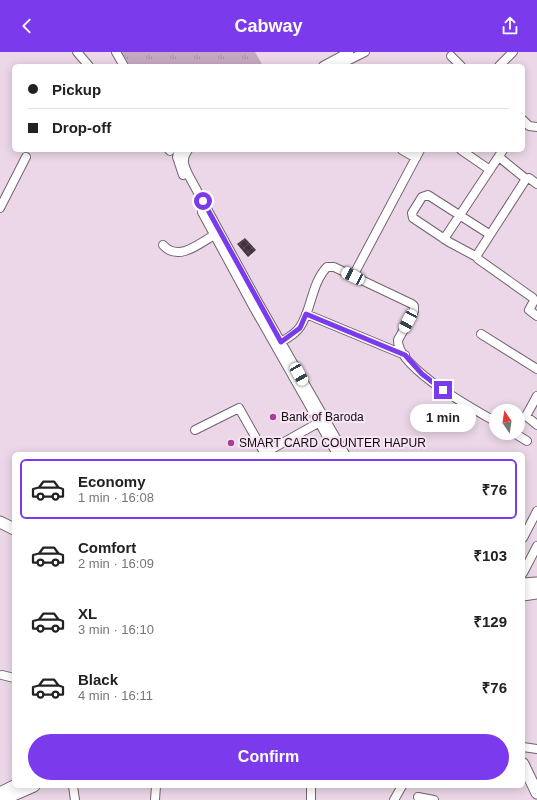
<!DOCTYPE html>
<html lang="en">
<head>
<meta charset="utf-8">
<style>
  body { margin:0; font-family:Helvetica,sans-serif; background:#f6f6f6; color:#222; height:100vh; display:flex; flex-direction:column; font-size:15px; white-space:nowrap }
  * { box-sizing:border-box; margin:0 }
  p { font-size:13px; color:#767676 }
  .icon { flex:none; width:22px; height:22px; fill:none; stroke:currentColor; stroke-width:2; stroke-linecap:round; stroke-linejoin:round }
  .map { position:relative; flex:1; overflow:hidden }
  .sheet { position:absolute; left:12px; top:400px; width:513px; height:336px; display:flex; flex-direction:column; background:#fff; border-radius:6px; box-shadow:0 2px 10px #0003 }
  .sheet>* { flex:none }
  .banner { position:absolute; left:12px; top:12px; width:513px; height:88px; border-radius:6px; box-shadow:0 2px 10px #0003; display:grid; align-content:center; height:88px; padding:0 16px; background:#fff }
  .needle { width:26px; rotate:347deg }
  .buttons { position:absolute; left:489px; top:352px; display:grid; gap:8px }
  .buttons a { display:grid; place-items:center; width:36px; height:36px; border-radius:50%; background:#fff; box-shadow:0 2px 10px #0003; font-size:20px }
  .end { position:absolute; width:18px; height:18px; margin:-9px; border:5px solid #7c3aed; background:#fff; box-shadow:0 0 0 2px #fff }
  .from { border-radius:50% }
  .bubble { position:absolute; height:28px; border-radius:14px; background:#fff; box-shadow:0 2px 10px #0003; font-size:13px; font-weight:800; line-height:28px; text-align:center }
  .car { position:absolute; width:12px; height:24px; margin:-12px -6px; border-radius:5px; box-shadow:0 0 3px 1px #0007; background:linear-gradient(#fff 24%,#345 0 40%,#fff 0 76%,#345 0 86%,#fff 0) }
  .banner b { display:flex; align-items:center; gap:14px; height:38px; font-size:15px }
  .banner b+b { border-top:1px solid #e0e0e0 }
  .banner i { width:10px; height:10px; background:#222 }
  ul { padding:7px 0 0; list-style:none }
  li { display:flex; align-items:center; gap:12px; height:60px; margin:0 8px 6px; padding:0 8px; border:2px solid transparent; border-radius:6px }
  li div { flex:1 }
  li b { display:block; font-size:15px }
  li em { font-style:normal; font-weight:800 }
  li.selected { border-color:#7c3aed }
  li>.icon { width:36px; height:36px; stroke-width:1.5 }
  .cta { display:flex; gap:8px; margin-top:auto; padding:8px 16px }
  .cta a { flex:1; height:46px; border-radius:24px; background:#7c3aed; color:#fff; font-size:16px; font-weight:800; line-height:46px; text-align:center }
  header { display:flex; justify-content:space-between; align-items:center; height:52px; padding:0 16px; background:#7c3aed; color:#fff; font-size:18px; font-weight:800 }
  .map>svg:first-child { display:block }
  .grass { fill:url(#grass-tufts) }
  .building { fill:url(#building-cross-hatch) }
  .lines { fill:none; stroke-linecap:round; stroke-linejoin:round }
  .minor-casing { stroke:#72626f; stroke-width:10 }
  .major-casing { stroke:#72626f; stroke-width:13 }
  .minor { stroke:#fff; stroke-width:8 }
  .major { stroke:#fff; stroke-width:11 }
  .route { stroke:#7c3aed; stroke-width:5 }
  .poi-dot { fill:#a93c9c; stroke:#f8e5f4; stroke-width:1.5 }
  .labels { text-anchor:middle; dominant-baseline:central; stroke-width:4; stroke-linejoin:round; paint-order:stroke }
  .poi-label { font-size:12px; fill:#110b10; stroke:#f8e5f4; text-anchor:start }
</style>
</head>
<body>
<header><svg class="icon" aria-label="back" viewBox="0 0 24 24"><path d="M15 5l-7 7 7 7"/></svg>Cabway<svg class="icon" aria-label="share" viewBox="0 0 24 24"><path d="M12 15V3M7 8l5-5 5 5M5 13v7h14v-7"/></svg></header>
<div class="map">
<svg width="537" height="748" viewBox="0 0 537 748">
  <defs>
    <pattern id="grass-tufts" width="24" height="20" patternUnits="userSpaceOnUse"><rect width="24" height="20" fill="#c6a9c0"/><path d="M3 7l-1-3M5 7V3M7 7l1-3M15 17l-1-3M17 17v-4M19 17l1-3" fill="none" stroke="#a990a4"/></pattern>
    <pattern id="building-cross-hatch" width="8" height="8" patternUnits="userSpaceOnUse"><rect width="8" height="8" fill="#40313d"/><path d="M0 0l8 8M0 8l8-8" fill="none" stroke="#584c55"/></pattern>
  </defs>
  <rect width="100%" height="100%" fill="#ebd7e7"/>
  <!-- grass -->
  <path class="grass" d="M122,0H255L263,14H130Z"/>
  <!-- building -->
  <path class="building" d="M245,186L256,198L248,205L237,192Z"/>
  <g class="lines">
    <!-- minor casing -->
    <g class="minor-casing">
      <path id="minor" d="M77,0L89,14
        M116,0L124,14
        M451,4L461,14
        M323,14L349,0
        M337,14L365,0
        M499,14L513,0
        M523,68L529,74L537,75
        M169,98L170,99
        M179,98L177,105L183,123
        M188,98C181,107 184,114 189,124L258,250L345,402
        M402,98L416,106
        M461,98L490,118
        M499,105L526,127
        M537,132L529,126L526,127L477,203L478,207L533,246L534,249L529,258L537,264
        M0,156L26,105
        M202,160L254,256L337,402
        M444,187L503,98
        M163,193C178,210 199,192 214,183
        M477,205L449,190L413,166L412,161L422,145L428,143L489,182
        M353,224L420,98
        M306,262L405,303
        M481,282L537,317
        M281,290C288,286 296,281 300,275C312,257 311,232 327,215H334L412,252L414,254V259L398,288C397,316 474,357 496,370
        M537,344L526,364L537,373
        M195,378L239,356L265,402
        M514,381L527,389
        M263,402L318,371
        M523,486L537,459
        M523,521L537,494
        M2,623L14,626
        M523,695L537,697
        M73,734L75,748
        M311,734V748
        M418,745L434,748
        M155,748L156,734
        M394,748L402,734"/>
    </g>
    <!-- major casing -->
    <g class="major-casing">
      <path id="major" d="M0,470L14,477
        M523,532L537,531
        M523,543L537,541
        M523,712L537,741
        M0,741L14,734
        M2,748L34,734"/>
    </g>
    <!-- minor -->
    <use href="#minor" class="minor"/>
    <!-- major -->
    <use href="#major" class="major"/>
  </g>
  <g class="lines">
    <!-- route -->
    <path class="route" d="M203,149L281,290L300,276L306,262L405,303L422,322L443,338"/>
  </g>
  <!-- markers -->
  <g class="poi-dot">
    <circle cx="273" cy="365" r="4"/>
    <circle cx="231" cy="391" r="4"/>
  </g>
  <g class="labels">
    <!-- poi labels -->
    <g class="poi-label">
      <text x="281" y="365">Bank of Baroda</text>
      <text x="239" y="391">SMART CARD COUNTER HAPUR</text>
    </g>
  </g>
</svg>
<div class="buttons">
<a><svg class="needle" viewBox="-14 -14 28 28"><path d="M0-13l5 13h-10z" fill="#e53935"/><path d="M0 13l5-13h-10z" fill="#767676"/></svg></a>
</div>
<i class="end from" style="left:203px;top:149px"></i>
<i class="end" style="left:443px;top:338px"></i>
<div class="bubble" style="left:410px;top:352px;width:66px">1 min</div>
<i class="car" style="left:353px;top:224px;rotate:296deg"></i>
<i class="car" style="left:408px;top:269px;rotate:208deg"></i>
<i class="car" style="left:299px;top:322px;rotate:150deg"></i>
<div class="banner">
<b><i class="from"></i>Pickup</b>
<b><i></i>Drop-off</b>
</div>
<section class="sheet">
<ul>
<li class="selected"><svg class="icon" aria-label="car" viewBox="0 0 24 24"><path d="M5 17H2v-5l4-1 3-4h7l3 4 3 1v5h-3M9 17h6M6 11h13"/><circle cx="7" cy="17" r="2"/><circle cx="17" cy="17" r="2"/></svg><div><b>Economy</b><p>1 min · 16:08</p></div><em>₹76</em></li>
<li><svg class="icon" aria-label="car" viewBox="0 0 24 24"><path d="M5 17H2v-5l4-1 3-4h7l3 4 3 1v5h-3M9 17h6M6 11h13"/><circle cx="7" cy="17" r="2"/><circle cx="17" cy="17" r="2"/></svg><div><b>Comfort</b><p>2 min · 16:09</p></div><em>₹103</em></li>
<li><svg class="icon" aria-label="car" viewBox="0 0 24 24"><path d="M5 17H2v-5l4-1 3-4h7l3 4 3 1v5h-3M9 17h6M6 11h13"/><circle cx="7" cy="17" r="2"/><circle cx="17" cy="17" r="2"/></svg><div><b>XL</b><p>3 min · 16:10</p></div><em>₹129</em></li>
<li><svg class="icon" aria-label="car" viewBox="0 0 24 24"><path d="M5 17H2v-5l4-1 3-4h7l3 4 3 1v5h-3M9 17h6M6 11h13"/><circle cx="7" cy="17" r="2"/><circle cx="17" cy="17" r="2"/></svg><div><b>Black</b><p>4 min · 16:11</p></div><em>₹76</em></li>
</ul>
<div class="cta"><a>Confirm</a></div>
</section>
</div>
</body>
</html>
